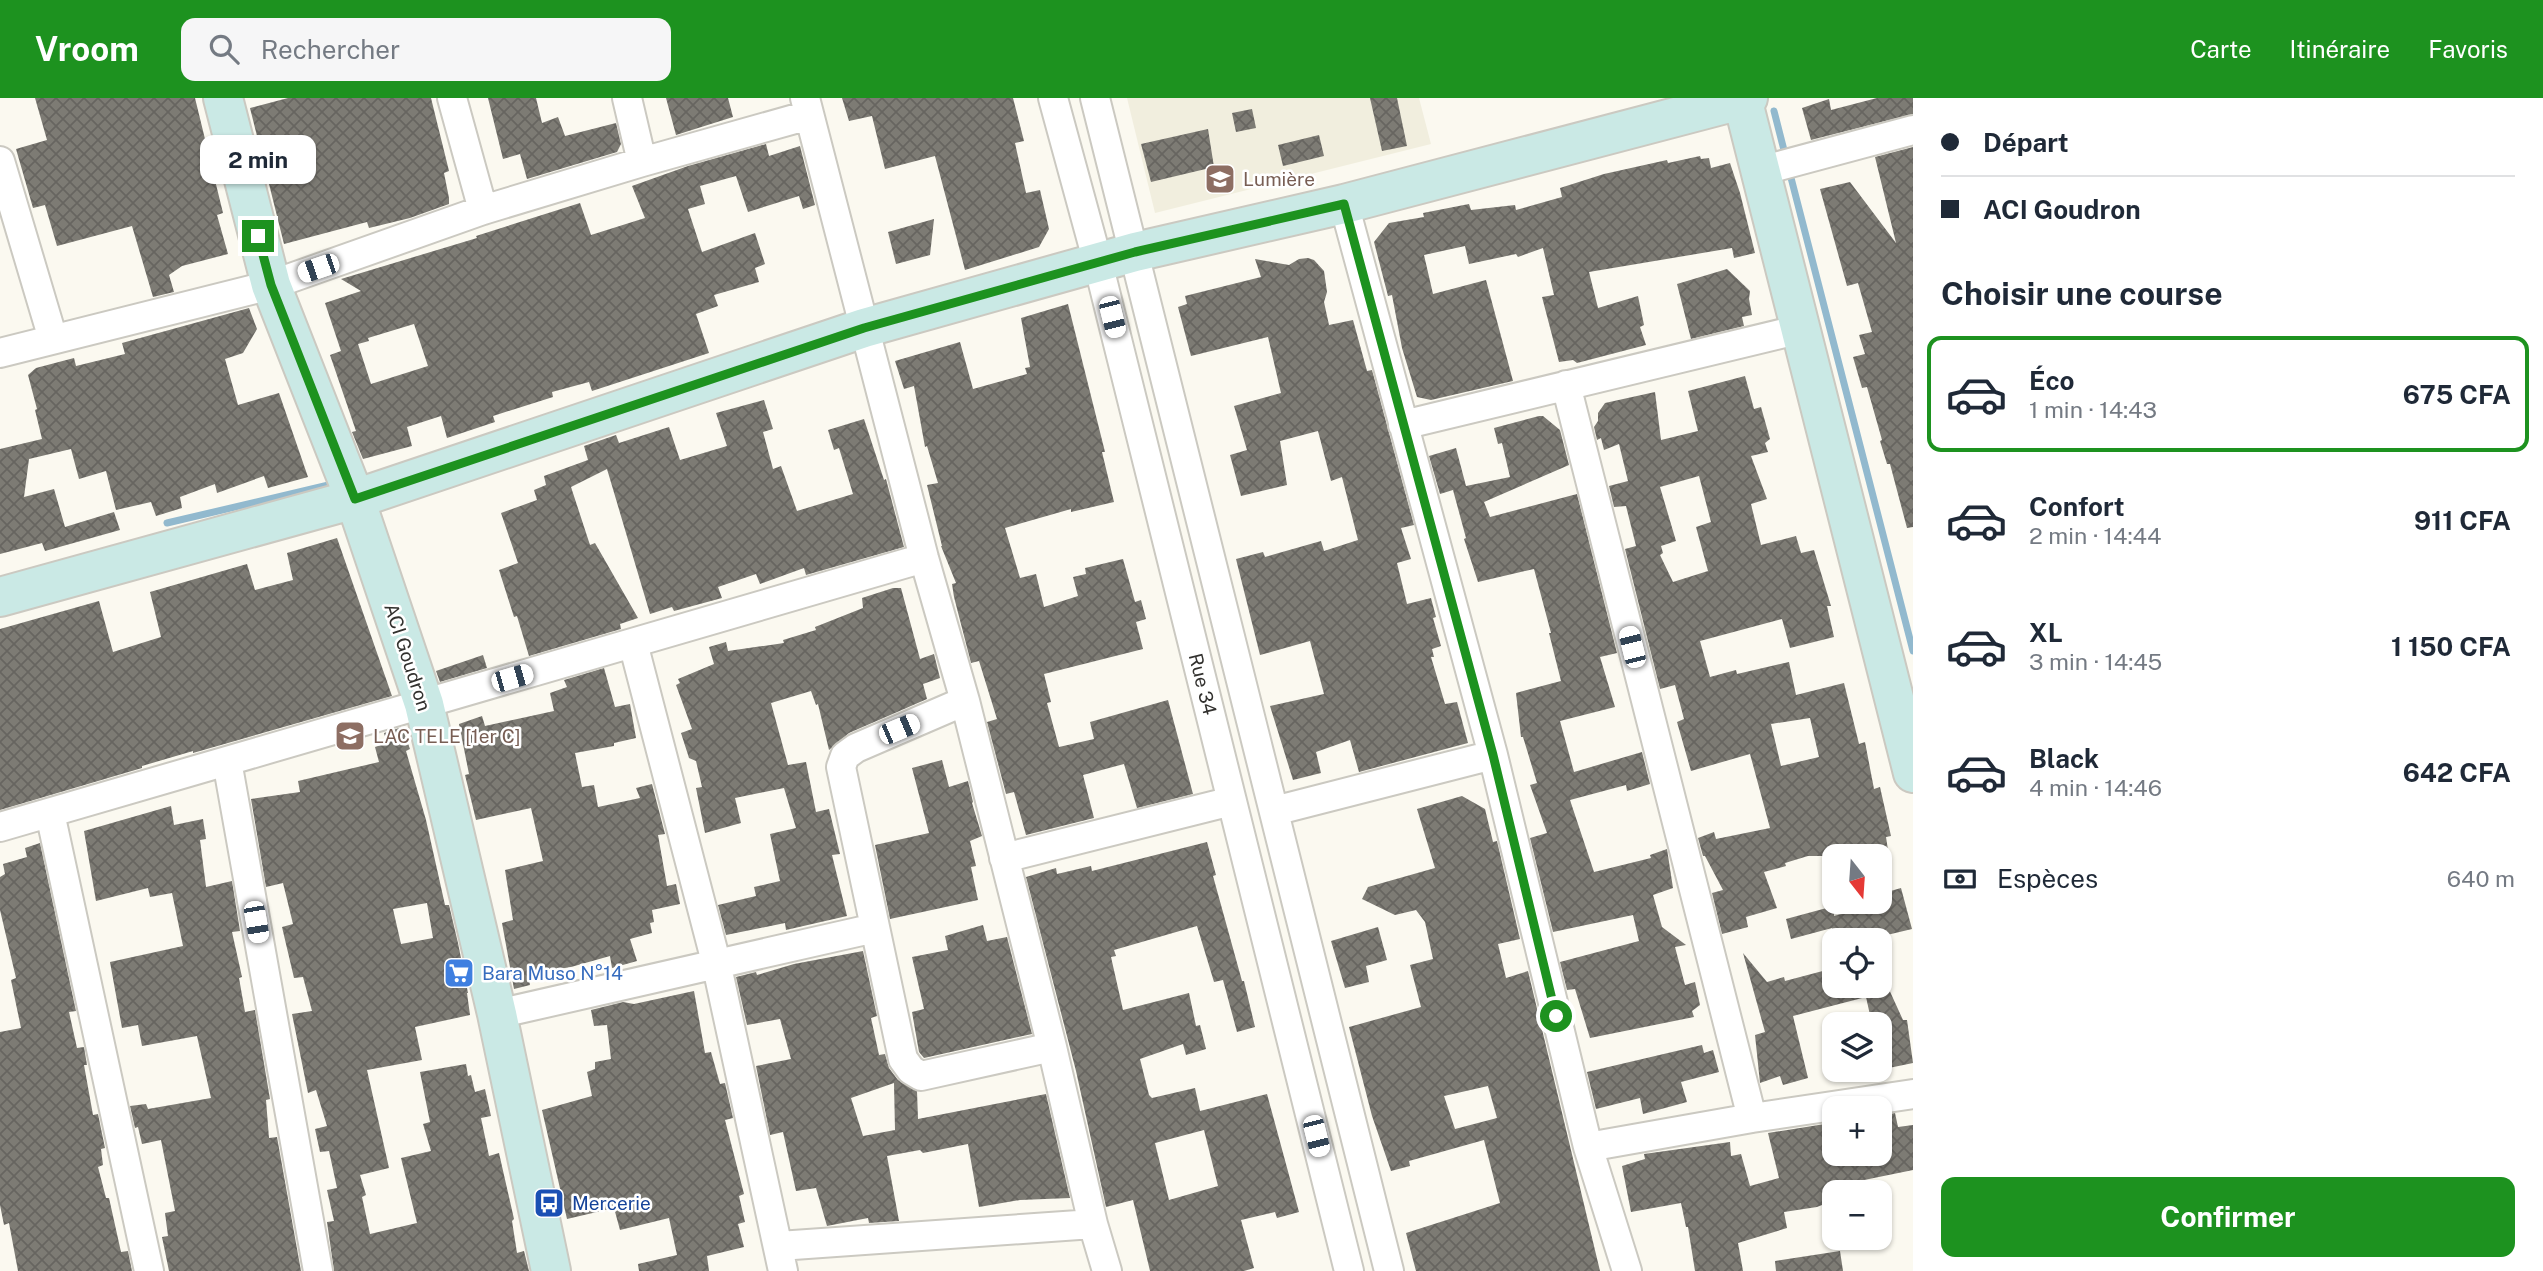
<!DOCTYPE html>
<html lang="fr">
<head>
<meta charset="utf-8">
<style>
  body { margin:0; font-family:"Public Sans",sans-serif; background:#f6f6f7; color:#1f2937; height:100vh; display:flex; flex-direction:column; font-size:26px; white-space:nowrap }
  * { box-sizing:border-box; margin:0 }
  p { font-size:23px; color:#747a83 }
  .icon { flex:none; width:38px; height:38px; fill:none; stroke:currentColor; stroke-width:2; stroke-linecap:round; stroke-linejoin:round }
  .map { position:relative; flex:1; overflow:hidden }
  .drawer { display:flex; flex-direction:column; background:#fff; width:630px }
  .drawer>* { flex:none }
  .banner { display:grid; align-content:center; height:154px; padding:0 28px; background:#fff }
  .needle { width:46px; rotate:163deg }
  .buttons { position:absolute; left:1822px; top:746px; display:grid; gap:14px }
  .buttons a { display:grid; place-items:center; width:70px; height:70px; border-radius:14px; background:#fff; box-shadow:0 2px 5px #0004; font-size:35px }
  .end { position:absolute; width:32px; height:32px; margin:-16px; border:9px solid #1d921f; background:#fff; box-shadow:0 0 0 4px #fff }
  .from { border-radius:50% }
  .bubble { position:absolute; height:49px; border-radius:14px; background:#fff; box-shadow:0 2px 5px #0004; font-size:23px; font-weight:700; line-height:49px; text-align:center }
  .car { position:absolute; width:21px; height:42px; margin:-21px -10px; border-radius:9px; box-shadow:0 0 5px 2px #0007; background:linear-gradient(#fff 24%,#345 0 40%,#fff 0 76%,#345 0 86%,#fff 0) }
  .banner b { display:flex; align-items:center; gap:24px; height:66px; font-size:26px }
  .banner b+b { border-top:2px solid #e0e1e3 }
  .banner i { width:18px; height:18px; background:#1f2937 }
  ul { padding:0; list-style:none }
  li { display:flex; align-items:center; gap:21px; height:116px; margin:0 14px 10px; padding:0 14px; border:4px solid transparent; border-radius:14px }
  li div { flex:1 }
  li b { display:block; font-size:26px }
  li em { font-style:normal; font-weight:700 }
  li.active { border-color:#1d921f }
  li>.icon { width:63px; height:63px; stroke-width:1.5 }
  h2 { padding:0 28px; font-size:32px; line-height:84px }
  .pay { display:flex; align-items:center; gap:18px; height:77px; padding:0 28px; font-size:26px }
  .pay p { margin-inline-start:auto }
  .cta { display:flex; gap:14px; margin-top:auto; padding:14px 28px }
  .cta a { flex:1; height:80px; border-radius:14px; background:#1d921f; color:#fff; font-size:28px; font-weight:700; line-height:80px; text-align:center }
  header { display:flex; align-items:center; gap:42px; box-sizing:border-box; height:98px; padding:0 35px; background:#1d921f; color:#fff }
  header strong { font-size:33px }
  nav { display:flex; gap:38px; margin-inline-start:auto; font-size:24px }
  .search { width:490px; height:63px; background:#f6f6f7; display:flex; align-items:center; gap:18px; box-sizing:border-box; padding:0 24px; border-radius:14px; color:#747a83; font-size:26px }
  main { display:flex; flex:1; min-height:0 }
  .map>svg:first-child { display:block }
  .built { fill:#f1eede }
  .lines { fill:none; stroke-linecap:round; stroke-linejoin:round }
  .stream { stroke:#92b9ce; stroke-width:7 }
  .building { fill:url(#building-cross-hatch); fill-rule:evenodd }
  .street-casing { stroke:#cbc9c1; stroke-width:32 }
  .secondary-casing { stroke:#cbc9c1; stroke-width:42 }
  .street { stroke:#fff; stroke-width:28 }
  .secondary { stroke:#cae9e5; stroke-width:38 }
  .route { stroke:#1d921f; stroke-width:9 }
  .labels { text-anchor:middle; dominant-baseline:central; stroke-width:5; stroke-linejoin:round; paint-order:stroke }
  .education-label { font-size:19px; fill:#785e54; stroke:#fff; text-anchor:start }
  .street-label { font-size:19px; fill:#32312e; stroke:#fff }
  .shop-label { font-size:19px; fill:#366cbe; stroke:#fff; text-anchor:start }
  .transit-label { font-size:19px; fill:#164399; stroke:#fff; text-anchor:start }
</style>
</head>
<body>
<header>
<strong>Vroom</strong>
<div class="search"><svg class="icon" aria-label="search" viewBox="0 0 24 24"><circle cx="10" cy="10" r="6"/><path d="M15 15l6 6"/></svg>Rechercher</div>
<nav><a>Carte</a><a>Itinéraire</a><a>Favoris</a></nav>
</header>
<main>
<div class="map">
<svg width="1913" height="1173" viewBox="0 0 1913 1173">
  <defs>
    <pattern id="building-cross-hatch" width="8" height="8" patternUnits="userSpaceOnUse" patternTransform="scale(1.75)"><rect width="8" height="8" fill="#7d7b74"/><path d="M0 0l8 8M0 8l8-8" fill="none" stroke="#676560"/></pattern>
  </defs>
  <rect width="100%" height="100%" fill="#fbf9f0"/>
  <!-- built -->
  <path class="built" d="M1127,0H1419L1431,46L1155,115Z"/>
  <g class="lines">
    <!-- stream -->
    <path class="stream" d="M1774,13L1786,60
      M1789,72L1913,553
      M167,425L337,385"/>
  </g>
  <!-- building -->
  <path class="building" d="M35,0H195L223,115L217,117L228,156L182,168L169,177L174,194L153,199L132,128L57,148L45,107L33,110L16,51L47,42Z
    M288,0H431L449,73L444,75L449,100V106L410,120L369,130L367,124L284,146L250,10Z
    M488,0H536L542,25L558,19L565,38L616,25L621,46L617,54L527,81L520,56L503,61Z
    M666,0H728L733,19L676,37Z
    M842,0H1013L1024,43L1015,45L1026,95L1040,92L1049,131L1039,149L965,172L935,58L885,71L872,18L849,23Z
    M1370,0H1397L1407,48L1382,53Z
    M1877,0H1913V16L1811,42L1802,10L1829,1L1831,12Z
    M1252,11L1256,30L1236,34L1232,15Z
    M1208,31L1214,69L1151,84L1141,46Z
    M1319,37L1324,58L1283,68L1278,47Z
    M766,46L769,58L800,48L815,107L803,111L799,98L748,114L736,78L700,88L705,106L688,111L702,154L755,135L765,166L755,170L759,184L714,197L718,208L696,216L709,255L592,293L589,284L552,294L553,299L493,318L495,324L447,340L441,318L407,329L412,348L363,361L352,334L356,333L330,257L341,253L325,205L361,193L341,181L477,140L476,138L580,105L591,137L645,120L632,88L688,68ZM414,226L428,268L371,286L358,246L369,243L368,240Z
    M1913,49V429L1907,430L1890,366H1887L1880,343L1882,342L1867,289L1862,290L1853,259L1865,256L1859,237L1872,234L1858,185L1847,188L1820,91L1850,84L1896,145L1875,59Z
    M1700,58L1701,61L1709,60L1711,70L1730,65L1740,95L1755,155L1734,160L1732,150L1589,174L1598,210L1638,198L1644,227L1640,229L1646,247L1577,265L1573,262L1559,264L1542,199L1554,197L1543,150L1518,159L1516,156L1469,166L1465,148L1424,157L1433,196L1486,182L1513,283L1431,302L1417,299L1402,250L1392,197L1388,198L1374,144L1389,125L1424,119L1423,115L1469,106L1471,112L1515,107L1516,112L1562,99L1560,90L1604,76L1667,62L1668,65Z
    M934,121L930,157L896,166L888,134Z
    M1308,160L1314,162L1324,173L1327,194L1324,204L1329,227L1353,222L1367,273L1372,272L1414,427L1401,430L1411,461L1397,465L1407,506L1431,500L1436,519L1433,520L1441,548L1432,551L1434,559H1431L1445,606L1457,604L1468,645L1359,674L1350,642L1316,654L1321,675L1293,682L1270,608L1324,596L1310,543L1260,557L1236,461L1263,454L1265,459L1321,443L1324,453L1358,442L1342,379L1331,383L1318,333L1280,343L1287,387L1241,398L1230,357L1247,352L1234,308L1281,295L1268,239L1191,258L1178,209L1187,206L1185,198L1261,179L1255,161L1289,167L1299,161Z
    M1727,171L1750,193L1749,201L1752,217L1742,219L1744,228L1691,241L1677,186Z
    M1068,206L1105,354H1102L1114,404L1071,414V411L1005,430L1020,480L1036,476L1044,509L1078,498L1073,479L1086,476L1085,470L1123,461L1135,504L1141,502L1146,521L1136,524L1143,551L1044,576L1051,604L1047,605L1059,649L1094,641L1090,624L1168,602L1193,696L1137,710L1124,666L1083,677L1094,720L1026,737L1014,694L1006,696L987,624L997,621L979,563L971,565L954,499L952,486L956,485L941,448H942L927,387L938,385L927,348L925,349L914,288L904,291L895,263L960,244L973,291L1027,276L1025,270L1030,269L1021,220Z
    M249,210L257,231L243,255L225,261L238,307L279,295L308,379L268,390L264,378L217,395L215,386L180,399L182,410L156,418L151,404L116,412L106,373L79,381L71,351L29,361L24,399L54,391L65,429L114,414L120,432L45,453L42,445L0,456V351L42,341L35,312L37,311L28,277L36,270L74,260L76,268L125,256L122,245Z
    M1745,278L1754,311L1761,309L1770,341L1765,345L1768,354L1751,358L1767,401L1751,406L1761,447L1796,438L1801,455L1814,452L1831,508H1827L1834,539L1790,550L1782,521L1700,543L1710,579L1736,572L1737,576L1789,564L1796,597L1844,585L1859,646L1865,644L1874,691L1880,689L1891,738L1886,739L1888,752L1879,755L1880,758H1808L1785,765L1786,768L1764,774L1777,810L1746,819L1748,829L1722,836L1712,795L1723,792L1705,758H1703L1698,740L1714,734L1716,741L1770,730L1750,656L1691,673L1677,624L1684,621L1675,587L1660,591L1625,451L1636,448L1626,408L1614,409L1609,388L1628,383L1619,346L1604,352L1601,340L1597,342L1594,329L1598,323V315L1605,305L1655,294L1661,342L1698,333L1688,293ZM1699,378L1711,424L1696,429L1708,473L1673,484L1660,457L1663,455L1661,448L1676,443L1660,389ZM1810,620L1819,659L1781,668L1771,626Z
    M764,302L773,331L763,334L773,371L781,368L797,413L853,396L839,350L834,352L828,332L864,321L884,382L886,381L904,449L806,477L804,470L760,486L756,476L718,489L722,500L674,513L672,509L650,516L607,371L571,389L590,447L595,445L638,520L620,526L621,531L529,558L517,518L514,519L499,472L518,465L501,415L537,402L534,392L546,387L544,378L588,362L584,348L616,337L619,345L669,329L680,362L727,348L716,315Z
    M1539,318H1543L1560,332L1569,367L1484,404L1490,419L1577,396L1617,555L1600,559L1615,609L1560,623L1574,674L1642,654L1650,686L1627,693L1626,687L1570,702L1594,774L1651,760L1650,757L1667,751L1673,790L1653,797L1662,829L1686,847L1675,849L1685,887L1695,884L1700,907L1692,913L1694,919L1590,940L1575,891L1567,892L1560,864L1639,843L1633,817L1553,834L1530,740L1547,735L1530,687L1537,685L1523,639H1521L1516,595L1561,583L1549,535H1551L1534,471L1478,484L1464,441L1466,440L1453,392L1440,396L1429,358L1456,350L1466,388L1510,379L1502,345L1498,346L1494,330Z
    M337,440L392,598L193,655V653L142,668V670L0,712V531L99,503L113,554L161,539L150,494L247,466L255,492L293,482L287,455Z
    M893,490H901L920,561L934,556L940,580L923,586L927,601L849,635L829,652L818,606L816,607L811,593L771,605L788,667L806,664L816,714L829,711L840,756L832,757L847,818L786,832L785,825L726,837L718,807L756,798L754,789L780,783L770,736L796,730L784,690L735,700L741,725L705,735L696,690L702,689L696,663L689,660L681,635L692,631L676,587L680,585L678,581L714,566L709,549L726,544L728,553L784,545L783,542L816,532L815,529L863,510L862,500Z
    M483,557L487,570L440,584L436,573Z
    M604,570L615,609L630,606L636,640L614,645V648L575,655L582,689L594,687L598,709L640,700L636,690L652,686L665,736L658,737L667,788L676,786L680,806L652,812L654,824L650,825L652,835L630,841L637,863L612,870L610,858L571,869L528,876L530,887L514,891L502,825L513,822L505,772L543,763L531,710L476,722L465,677L469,676L459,626L482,618L485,628L554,613L550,595L567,589L564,582Z
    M402,629L410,651L406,653L426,722L445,807H449L458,845L468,895H467L470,917L415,929L422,962L367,972L389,1070L360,1077L366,1097L362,1099L370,1136L417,1125L401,1060L431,1053L423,1026L430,1024L420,974L466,966L468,978L471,977L475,994L485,991L491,1018L481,1020L489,1058L499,1055L514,1121L512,1123L517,1155L524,1153L529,1173H334L327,1124L334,1123L327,1092L337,1090L329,1053L320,1054L315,1031L327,1028L316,992L308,995L292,916L312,913L303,879L294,880L282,829L293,826L283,785L266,789L251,701L300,694L298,683L379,664L375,649L387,645L384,635ZM427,805L433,840L401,846L393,811Z
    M942,662L949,689L968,683L973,704L972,705L982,738L970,743L976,768L971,769L978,802L890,821L875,747L929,735L912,670Z
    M1462,698L1485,711L1493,744L1497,743L1520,841L1498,846L1506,880L1528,873L1600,1173H1416L1406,1135L1500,1105L1484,1042L1409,1063L1410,1068L1391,1073L1372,1018L1349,929L1421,909L1410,867L1433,861L1425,824L1416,812L1395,817L1362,801L1368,789L1435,770L1417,711ZM1488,988L1497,1020L1455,1031L1444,998Z
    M171,708L174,727L203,721L206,741L200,742L206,789L232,783L240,833L232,834L242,879L239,880L245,914L255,912L270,1001L266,1002L269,1040L277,1039L301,1173H169L162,1139L168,1138L165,1115L175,1113L161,1042L142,1046L138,1029L135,1030L130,1008L146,1006L148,1011L211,1000L197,938L142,948L138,927L122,930L110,864L183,848L172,795L150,799L148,790L96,803L84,733Z
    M1207,744L1216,777L1213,778L1242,883H1244L1255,929L1237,934L1223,882L1214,884L1197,828L1114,852L1116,858L1111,859L1123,912L1189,895L1196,928L1200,927L1206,951L1186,957L1183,946L1140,961L1149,997L1152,1000L1195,990L1200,1013L1267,996L1299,1114L1277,1120L1275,1114L1241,1122L1254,1170L1244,1173H1150L1133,1102L1106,1109L1076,973L1026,779L1056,770L1057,776L1091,768L1092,773ZM1204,1032L1218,1088L1169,1102L1155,1045Z
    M40,745L76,913L69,914L77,950L84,949L87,967H84L93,1017L98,1016L105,1050L101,1051L103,1067L98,1069L106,1100H109L121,1154L128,1153L132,1173H18L9,1125L4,1127L0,1107V934L21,930L11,882L16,880L0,812V779L5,776L3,766L27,759L25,750Z
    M1901,790L1912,831L1866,842H1835L1832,830L1791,841L1786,821L1834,808V818L1880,805V796Z
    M983,827L987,843L1007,839L1032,936L924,960L919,954L912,914L924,911L912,859L948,852L945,838Z
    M1378,829L1387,862L1366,868L1369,884L1345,890L1331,843Z
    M863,853L877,918L871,920L879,957L885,956L889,970L898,982L917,993L918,1021L1046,996L1070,1100L1020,1102L979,1109L968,1046L923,1055L920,1052L887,1058L899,1123L869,1125L868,1120L827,1128L816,1090L796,1093L783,1034L770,1037L756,968L791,961L780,921L747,927L736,879L756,874L757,877L794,866ZM894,985L895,1032L863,1038L851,1000Z
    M1743,855L1767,884L1784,879L1785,883L1834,870V887H1887L1903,922H1907L1913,965L1884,971L1880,954V926H1872L1866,899L1793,918L1808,980L1783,987L1780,978L1760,985L1755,937L1765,934Z
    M694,893L705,955L711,954L720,986L725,985L733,1020L725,1022L744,1096L739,1098L745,1124L738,1126L744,1149L707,1158L709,1173H639L638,1166L677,1157L669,1120L620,1132L614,1110L567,1121L542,1012L592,998L587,974L595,971V964L611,961L607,927L594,928L591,912L623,904L634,906Z
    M1702,947L1704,955L1713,952L1719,974L1681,984L1687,1004L1643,1016L1640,1000L1596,1011L1587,974Z
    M1895,1015L1898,1029L1913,1027V1072L1825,1090L1827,1105L1817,1109L1784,1114L1787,1130L1738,1145L1743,1173H1695L1688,1129H1686L1681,1105L1631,1114L1622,1068L1645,1061L1644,1056L1730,1044L1731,1058L1741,1056L1750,1088L1779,1080L1768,1035L1831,1025L1834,1055H1880V1018Z
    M1840,1153L1843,1173H1776L1775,1163Z"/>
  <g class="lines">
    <!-- street casing -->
    <g class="street-casing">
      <path id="street" d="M452,0L483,112
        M627,0L642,64
        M805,0L924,460L965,603L1052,949L1093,1126L1107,1173
        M1053,0L1098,165L1349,1173
        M1095,0L1389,1173
        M0,63L53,241
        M1760,73L1913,32
        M1344,106L1493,657L1588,1049L1627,1173
        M0,255L271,187L483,112L642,64L809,17
        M1566,287L1752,1020
        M1403,327L1801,231
        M633,545L716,864L783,1173
        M965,603L856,650L845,658L841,669L903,961L911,972L921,978L1052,949
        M227,663L318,1173
        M1274,713L1493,657
        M50,715L149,1173
        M0,729L924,460
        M1004,760L1232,703
        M497,916L875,830
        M1588,1049L1752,1020L1913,996
        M779,1148L1093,1126"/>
    </g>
    <!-- secondary casing -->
    <g class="secondary-casing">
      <path id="secondary" d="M223,0L271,187L355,401L424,606L497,916L551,1173
        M1742,0L1913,675
        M0,499L355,401L864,230L1135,154L1344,106L1748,0"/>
    </g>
    <!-- street -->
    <use href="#street" class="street"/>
    <!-- secondary -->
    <use href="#secondary" class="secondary"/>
  </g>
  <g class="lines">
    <!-- route -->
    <path class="route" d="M258,138L271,187L355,401L864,230L1135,154L1344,106L1493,657L1556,918"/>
  </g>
  <!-- icons -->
  <defs>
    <g id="school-square" transform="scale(1.575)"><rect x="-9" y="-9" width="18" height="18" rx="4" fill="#8d6e63" stroke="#fff"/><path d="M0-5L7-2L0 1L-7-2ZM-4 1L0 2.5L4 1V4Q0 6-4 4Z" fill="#fff"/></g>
    <g id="supermarket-square" transform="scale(1.575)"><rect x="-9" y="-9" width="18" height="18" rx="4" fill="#3f7fe0" stroke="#fff"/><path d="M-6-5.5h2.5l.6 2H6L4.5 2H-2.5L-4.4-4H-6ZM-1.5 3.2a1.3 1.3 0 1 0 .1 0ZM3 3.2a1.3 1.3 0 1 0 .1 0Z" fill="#fff"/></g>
    <g id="bus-square" transform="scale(1.575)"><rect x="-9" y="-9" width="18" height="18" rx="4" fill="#1a4fb4" stroke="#fff"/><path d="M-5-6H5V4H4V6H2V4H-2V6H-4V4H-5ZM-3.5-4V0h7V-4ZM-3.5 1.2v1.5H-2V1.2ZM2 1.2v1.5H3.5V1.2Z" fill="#fff"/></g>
  </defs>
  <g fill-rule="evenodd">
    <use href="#school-square" x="1220" y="81"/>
    <use href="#school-square" x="350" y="638"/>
    <use href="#supermarket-square" x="459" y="875"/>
    <use href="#bus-square" x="549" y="1105"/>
  </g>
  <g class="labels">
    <!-- education labels -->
    <g class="education-label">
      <text x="1243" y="81">Lumière</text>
      <text x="373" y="638">LAC TELE [1er C]</text>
    </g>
    <!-- street labels -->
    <g class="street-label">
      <text transform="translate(408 559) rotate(72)">ACI Goudron</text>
      <text transform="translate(1203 586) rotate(76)">Rue 34</text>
    </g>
    <!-- shop labels -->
    <g class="shop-label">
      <text x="482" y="875">Bara Muso N°14</text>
    </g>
    <!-- transit labels -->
    <g class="transit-label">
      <text x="572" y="1105">Mercerie</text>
    </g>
  </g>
</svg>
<div class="buttons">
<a><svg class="needle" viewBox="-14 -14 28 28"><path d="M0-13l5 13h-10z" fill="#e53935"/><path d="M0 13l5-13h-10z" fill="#747a83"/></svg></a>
<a><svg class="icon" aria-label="locate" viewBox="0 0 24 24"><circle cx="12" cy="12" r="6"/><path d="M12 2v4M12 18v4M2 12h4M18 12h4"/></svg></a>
<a><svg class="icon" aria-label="layers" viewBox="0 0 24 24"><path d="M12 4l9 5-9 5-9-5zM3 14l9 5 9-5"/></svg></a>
<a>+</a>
<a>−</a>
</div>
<i class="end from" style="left:1556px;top:918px"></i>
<i class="end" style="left:258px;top:138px"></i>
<div class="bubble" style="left:200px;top:37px;width:116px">2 min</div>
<i class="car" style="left:318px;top:170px;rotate:251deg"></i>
<i class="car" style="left:1112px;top:219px;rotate:166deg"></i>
<i class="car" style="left:1632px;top:549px;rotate:346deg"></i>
<i class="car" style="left:512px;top:580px;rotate:74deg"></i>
<i class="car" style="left:899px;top:631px;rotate:67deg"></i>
<i class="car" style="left:256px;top:824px;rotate:170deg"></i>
<i class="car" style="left:1316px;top:1038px;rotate:166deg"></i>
</div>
<section class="drawer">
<div class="banner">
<b><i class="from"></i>Départ</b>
<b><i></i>ACI Goudron</b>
</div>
<h2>Choisir une course</h2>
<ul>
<li class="active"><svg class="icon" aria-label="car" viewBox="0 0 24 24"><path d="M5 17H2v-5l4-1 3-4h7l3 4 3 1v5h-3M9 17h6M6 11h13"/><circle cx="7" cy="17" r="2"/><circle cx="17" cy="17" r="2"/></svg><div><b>Éco</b><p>1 min · 14:43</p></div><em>675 CFA</em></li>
<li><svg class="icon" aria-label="car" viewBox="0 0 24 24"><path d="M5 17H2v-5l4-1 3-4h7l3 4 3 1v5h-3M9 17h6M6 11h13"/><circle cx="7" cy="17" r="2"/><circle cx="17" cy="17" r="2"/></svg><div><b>Confort</b><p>2 min · 14:44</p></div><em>911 CFA</em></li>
<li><svg class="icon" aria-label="car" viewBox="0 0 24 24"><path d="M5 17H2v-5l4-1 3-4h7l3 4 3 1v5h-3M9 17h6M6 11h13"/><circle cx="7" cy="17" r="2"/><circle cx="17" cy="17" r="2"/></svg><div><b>XL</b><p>3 min · 14:45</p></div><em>1 150 CFA</em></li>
<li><svg class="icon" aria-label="car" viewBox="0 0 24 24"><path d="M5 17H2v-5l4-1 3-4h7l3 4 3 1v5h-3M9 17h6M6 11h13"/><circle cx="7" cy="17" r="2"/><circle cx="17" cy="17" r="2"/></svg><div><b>Black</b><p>4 min · 14:46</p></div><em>642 CFA</em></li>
</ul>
<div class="pay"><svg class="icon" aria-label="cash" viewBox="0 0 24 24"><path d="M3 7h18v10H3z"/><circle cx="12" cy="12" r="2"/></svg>Espèces<p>640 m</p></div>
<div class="cta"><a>Confirmer</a></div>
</section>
</main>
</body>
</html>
